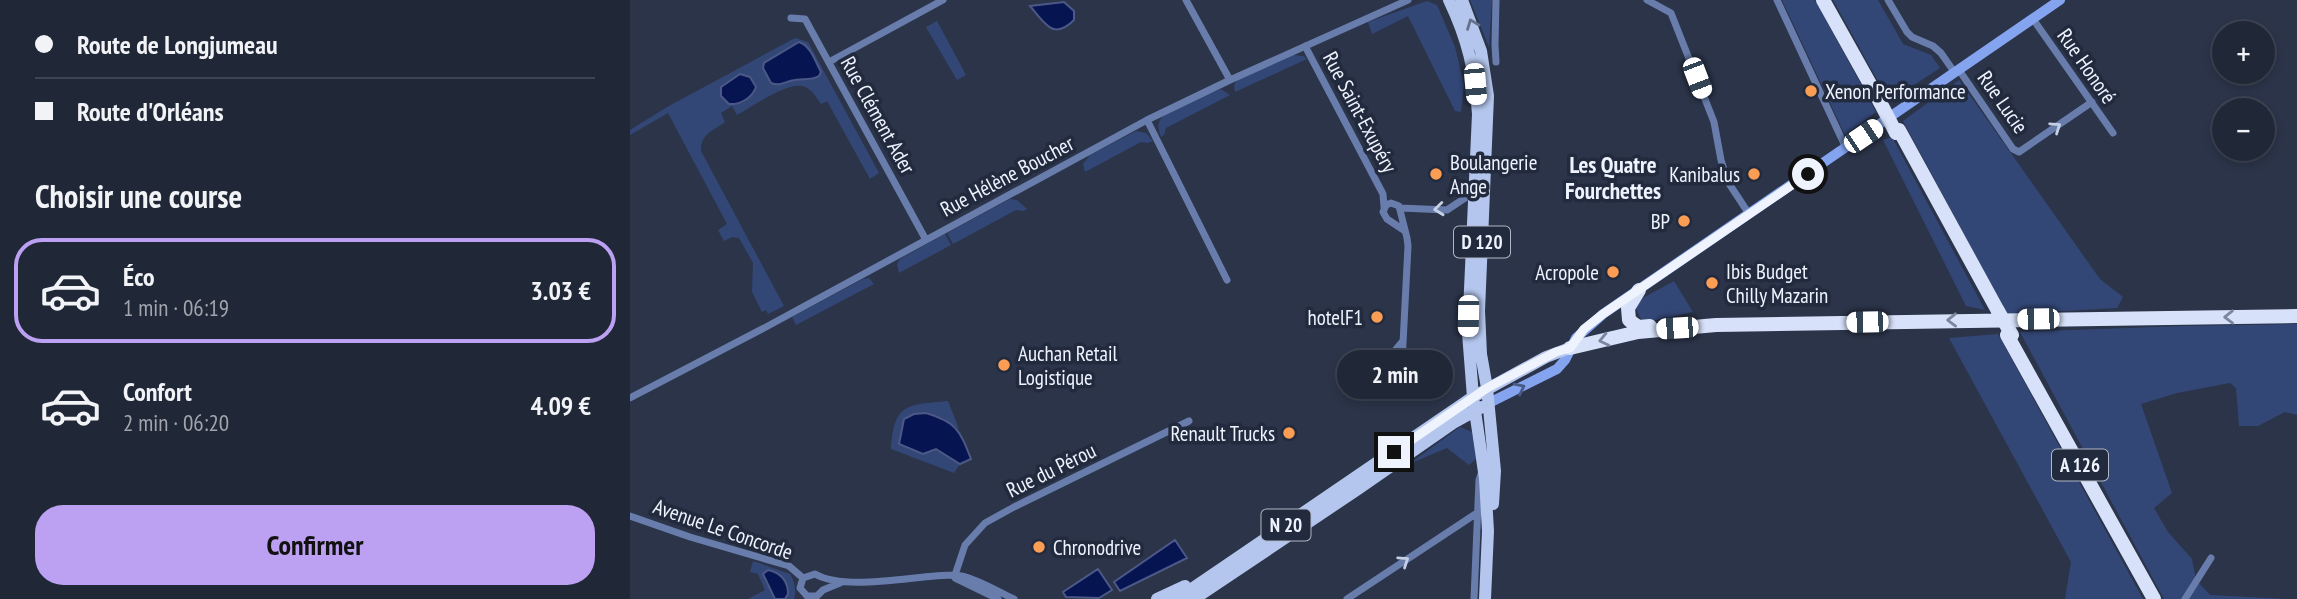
<!DOCTYPE html>
<html lang="fr">
<head>
<meta charset="utf-8">
<style>
  body { margin:0; font-family:"PT Sans Narrow",sans-serif; background:#282f3f; color:#f1f3f6; height:100vh; display:flex; flex-direction:column; font-size:26px; white-space:nowrap }
  * { box-sizing:border-box; margin:0 }
  p { font-size:23px; color:#a2a5ad }
  .icon { flex:none; width:38px; height:38px; fill:none; stroke:currentColor; stroke-width:2; stroke-linecap:round; stroke-linejoin:round }
  .map { position:relative; flex:1; overflow:hidden }
  .details { display:flex; flex-direction:column; background:#202737; width:630px }
  .details>* { flex:none }
  .top-card { display:grid; align-content:center; height:154px; padding:0 35px; background:#202737 }
  .tools { position:absolute; left:1582px; top:21px; display:grid; gap:14px }
  .tools a { display:grid; place-items:center; width:63px; height:63px; border-radius:50%; background:#202737; box-shadow:0 4px 10px #0003,0 0 0 2px #3d4452; font-size:35px }
  .end { position:absolute; width:32px; height:32px; margin:-16px; border:9px solid #eef3fe; background:#111; box-shadow:0 0 0 4px #111 }
  .from { border-radius:50% }
  .bubble { position:absolute; height:49px; border-radius:24px; background:#202737; box-shadow:0 4px 10px #0003,0 0 0 2px #3d4452; font-size:23px; font-weight:800; line-height:49px; text-align:center }
  .car { position:absolute; width:21px; height:42px; margin:-21px -10px; border-radius:9px; box-shadow:0 0 5px 2px #0007; background:linear-gradient(#fff 24%,#345 0 40%,#fff 0 76%,#345 0 86%,#fff 0) }
  .top-card b { display:flex; align-items:center; gap:24px; height:66px; font-size:26px }
  .top-card b+b { border-top:2px solid #3d4452 }
  .top-card i { width:18px; height:18px; background:#f1f3f6 }
  ul { padding:0; list-style:none }
  li { display:flex; align-items:center; gap:21px; height:105px; margin:0 14px 10px; padding:0 21px; border:4px solid transparent; border-radius:28px }
  li div { flex:1 }
  li b { display:block; font-size:26px }
  li em { font-style:normal; font-weight:800 }
  li.active { border-color:#bca0f2 }
  li>.icon { width:63px; height:63px; stroke-width:1.5 }
  h2 { padding:0 35px; font-size:32px; line-height:84px }
  .primary-button { display:flex; gap:14px; margin-top:auto; padding:14px 35px }
  .primary-button a { flex:1; height:80px; border-radius:28px; background:#bca0f2; color:#111; font-size:28px; font-weight:800; line-height:80px; text-align:center }
  main { display:flex; flex:1; min-height:0 }
  .map>svg:first-child { display:block }
  .green { fill:#334777 }
  .water { fill:#061552; stroke:#4c5886; stroke-width:2 }
  .lines { fill:none; stroke-linecap:round; stroke-linejoin:round }
  .street { stroke:#687dac; stroke-width:7 }
  .secondary { stroke:#84a4f0; stroke-width:10 }
  .primary { stroke:#b4c6ed; stroke-width:12 }
  .highway { stroke:#d7e2fa; stroke-width:14 }
  .highway-bridge { stroke:#d7e2fa; stroke-width:14 }
  .oneway { stroke:#64708d }
  .oneway2 { stroke:#c6d0e5 }
  .oneway3 { stroke:#7c869c }
  .oneway4 { stroke:#495b85 }
  .route { stroke:#eef3fe; stroke-width:9 }
  .poi-dot { fill:#fc9d54; stroke:#222a3e; stroke-width:2.5 }
  .labels { text-anchor:middle; dominant-baseline:central; stroke-width:7; stroke-linejoin:round; paint-order:stroke }
  .shield { fill:#222a3e; stroke:#b1b7c4; stroke-width:2 }
  .shield-label { font-size:19px; font-weight:bold; fill:#eef3fe }
  .street-label { font-size:21px; fill:#eef3fe; stroke:#222a3e }
  .poi-label { font-size:21px; fill:#eef3fe; stroke:#222a3e; text-anchor:start }
  .neighbourhood-label { font-size:23px; font-weight:bold; fill:#eef3fe; stroke:#222a3e }
</style>
</head>
<body>
<main>
<section class="details">
<div class="top-card">
<b><i class="from"></i>Route de Longjumeau</b>
<b><i></i>Route d'Orléans</b>
</div>
<h2>Choisir une course</h2>
<ul>
<li class="active"><svg class="icon" aria-label="car" viewBox="0 0 24 24"><path d="M5 17H2v-5l4-1 3-4h7l3 4 3 1v5h-3M9 17h6M6 11h13"/><circle cx="7" cy="17" r="2"/><circle cx="17" cy="17" r="2"/></svg><div><b>Éco</b><p>1 min · 06:19</p></div><em>3.03 €</em></li>
<li><svg class="icon" aria-label="car" viewBox="0 0 24 24"><path d="M5 17H2v-5l4-1 3-4h7l3 4 3 1v5h-3M9 17h6M6 11h13"/><circle cx="7" cy="17" r="2"/><circle cx="17" cy="17" r="2"/></svg><div><b>Confort</b><p>2 min · 06:20</p></div><em>4.09 €</em></li>
</ul>
<div class="primary-button"><a>Confirmer</a></div>
</section>
<div class="map">
<svg width="1667" height="599" viewBox="0 0 1667 599">
  <rect width="100%" height="100%" fill="#2b3449"/>
  <!-- green -->
  <path class="green" d="M840,0H862L859,47Z
    M1152,0H1185L1246,112L1215,135Z
    M1203,0H1248L1273,44L1301,55L1310,68L1261,100L1254,92Z
    M797,1L807,5L825,47L834,85L831,112L825,111L778,16L742,34L738,22Z
    M307,21L336,75L327,80L296,27Z
    M165,38L178,42L249,173L240,179L197,101L191,104C187,98 182,90 175,87C159,80 122,107 107,115L102,106L91,113L95,122C83,131 71,133 71,151L154,306L138,314L136,310L132,312L122,292L123,263L109,238L102,237L94,241L88,230L97,224L38,113L0,135V130L37,107Z
    M663,55L673,56L677,59L605,92L604,85L607,80Z
    M1329,80L1470,279L1493,297L1487,308L1377,314L1273,121Z
    M591,89L600,95L536,128L534,135L531,137C529,131 527,126 530,120C537,108 577,95 591,89Z
    M506,131L516,133L523,141L518,143L511,142L455,172L453,164L460,155Z
    M1262,137L1355,310L1336,306L1253,140Z
    M380,199L387,200L397,209L393,211L386,210L323,244L317,233Z
    M315,234L321,245L269,273L267,264L270,259Z
    M239,278L244,284L166,325L162,317L233,279Z
    M1044,281L1063,312L1026,320L1011,319L1005,306L1013,298Z
    M1667,324V415L1655,412L1628,426H1609L1606,388L1600,383L1547,393L1511,404L1542,493L1524,508L1538,532L1562,559L1566,580L1580,595L1659,599H1534L1390,332L1552,326Z
    M1368,334L1513,599H1435L1441,562L1319,338Z
    M318,401L329,429L313,418L296,413L306,449L330,464L324,473L261,449C264,402 278,405 318,401Z
    M830,427L842,432L846,459L839,465L817,448L779,464Z
    M123,561L160,574C164,580 167,591 164,599H155L157,597L134,579L145,599H118L135,590L128,574L120,572Z"/>
  <!-- water -->
  <path class="water" d="M434,2L444,11V20C423,41 415,23 400,6Z
    M169,42C181,46 185,61 191,72L189,76C180,81 174,78 165,80C155,81 151,87 141,83L133,68L134,63Z
    M110,74L120,77L126,87C122,98 110,105 99,104L91,96V87Z
    M296,413C327,422 330,431 341,459L330,464L306,449L293,454L269,444L274,419L284,414Z
    M545,540L557,558L490,591L484,582Z
    M468,569L482,590L469,598L436,597L433,592Z
    M138,570C151,573 158,581 158,594L155,599H145L133,574Z"/>
  <g class="lines">
    <!-- street -->
    <path class="street" d="M556,0L600,80
      M866,0L865,45L866,62
      M1017,0L1041,13L1084,122L1091,160L1098,182L1119,214
      M1147,0L1216,148
      M1258,0L1277,32L1282,37L1303,46L1311,53L1325,73
      M161,18L175,19L296,240
      M1403,19L1483,133
      M675,46L753,194L754,207
      M199,62L313,0
      M1329,70L1383,149L1389,152L1462,102
      M517,120L597,280
      M770,208L817,210L844,192
      M772,342L763,353L757,357V365L760,368H767L772,363L778,246L777,238L769,206L761,203L756,205L753,212L757,219L775,231
      M0,398L136,327L517,120L600,80L778,0
      M0,516L60,537L159,566L173,578
      M325,575L335,545L355,523L384,507L559,421
      M173,578L185,574C216,592 286,575 324,575C340,575 369,592 384,599
      M173,578L170,588L177,596
      M325,578L368,599
      M177,596H187L193,590L210,583
      M717,599L847,513
      M844,599L849,480L852,471
      M1555,599L1581,558"/>
    <!-- secondary -->
    <path class="secondary" d="M859,403L927,369L935,360L946,338L973,314L1430,0"/>
    <!-- primary -->
    <path class="primary" d="M819,0C838,40 845,71 848,114L838,333L843,397L855,479L858,531L855,599
      M832,0L851,51L858,96L849,311L851,354L857,388L865,471L863,504
      M527,599L555,586
      M547,599L843,397L916,357L940,348
      M564,599L728,489L823,423L852,407"/>
    <!-- highway -->
    <path class="highway" d="M1193,0L1250,102
      M1269,130L1368,311
      M1009,290L998,308L999,320L1008,327L1020,326
      M1377,335L1524,599
      M940,348L1008,332L1086,325L1667,316"/>
    <!-- highway-bridge -->
    <path class="highway-bridge" d="M1250,102L1266,133
      M1368,311L1382,335"/>
  </g>
  <!-- one-way arrows -->
  <defs><path id="oneway-chevron" d="M-2-3.5L2.5 0L-2 3.5" fill="none" stroke-width="1.6" stroke-linecap="round" stroke-linejoin="round" transform="scale(1.75)"/></defs>
  <use class="oneway" href="#oneway-chevron" transform="translate(842 24) rotate(-111)"/>
  <g class="oneway2">
    <use href="#oneway-chevron" transform="translate(1426 127) rotate(-34)"/>
    <use href="#oneway-chevron" transform="translate(809 209) rotate(174)"/>
    <use href="#oneway-chevron" transform="translate(774 561) rotate(-34)"/>
  </g>
  <g class="oneway3">
    <use href="#oneway-chevron" transform="translate(1599 317) rotate(179)"/>
    <use href="#oneway-chevron" transform="translate(1322 320) rotate(179)"/>
    <use href="#oneway-chevron" transform="translate(974 340) rotate(167)"/>
  </g>
  <use class="oneway4" href="#oneway-chevron" transform="translate(890 388) rotate(-26)"/>
  <g class="lines">
    <!-- route -->
    <path class="route" d="M764,452L857,388L926,352L940,348L954,329L973,314L1178,174"/>
  </g>
  <!-- markers -->
  <g class="poi-dot">
    <circle cx="1181" cy="91" r="7"/>
    <circle cx="806" cy="174" r="7"/>
    <circle cx="1124" cy="174" r="7"/>
    <circle cx="1054" cy="221" r="7"/>
    <circle cx="983" cy="272" r="7"/>
    <circle cx="1082" cy="283" r="7"/>
    <circle cx="747" cy="317" r="7"/>
    <circle cx="374" cy="365" r="7"/>
    <circle cx="659" cy="433" r="7"/>
    <circle cx="409" cy="547" r="7"/>
  </g>
  <g class="labels">
    <!-- shield labels -->
    <g class="shield">
      <rect x="824" y="226.5" width="56" height="31" rx="5"/>
      <rect x="1422" y="449.5" width="56" height="31" rx="5"/>
      <rect x="631.5" y="509.5" width="49" height="31" rx="5"/>
    </g>
    <g class="shield-label">
      <text x="852" y="242">D 120</text>
      <text x="1450" y="465">A 126</text>
      <text x="656" y="525">N 20</text>
    </g>
    <!-- street labels -->
    <g class="street-label">
      <text transform="translate(1457 66) rotate(55)">Rue Honoré</text>
      <text transform="translate(1373 102) rotate(55)">Rue Lucie</text>
      <text transform="translate(730 112) rotate(62)">Rue Saint-Exupéry</text>
      <text transform="translate(248 115) rotate(61)">Rue Clément Ader</text>
      <text transform="translate(377 176) rotate(-28)">Rue Hélène Boucher</text>
      <text transform="translate(421 470) rotate(-26)">Rue du Pérou</text>
      <text transform="translate(93 529) rotate(19)">Avenue Le Concorde</text>
    </g>
    <!-- poi labels -->
    <g class="poi-label">
      <text x="1195" y="91">Xenon Performance</text>
      <text x="820" y="162">Boulangerie<tspan x="820" dy="24">Ange</tspan></text>
      <text x="1110" y="174" text-anchor="end">Kanibalus</text>
      <text x="1040" y="221" text-anchor="end">BP</text>
      <text x="1096" y="271">Ibis Budget<tspan x="1096" dy="24">Chilly Mazarin</tspan></text>
      <text x="969" y="272" text-anchor="end">Acropole</text>
      <text x="733" y="317" text-anchor="end">hotelF1</text>
      <text x="388" y="353">Auchan Retail<tspan x="388" dy="24">Logistique</tspan></text>
      <text x="645" y="433" text-anchor="end">Renault Trucks</text>
      <text x="423" y="547">Chronodrive</text>
    </g>
    <!-- neighbourhood labels -->
    <g class="neighbourhood-label">
      <text x="983" y="164">Les Quatre<tspan x="983" dy="26">Fourchettes</tspan></text>
    </g>
  </g>
</svg>
<div class="tools">
<a>+</a>
<a>−</a>
</div>
<i class="end from" style="left:1178px;top:174px"></i>
<i class="end" style="left:764px;top:452px"></i>
<div class="bubble" style="left:707px;top:350px;width:116px">2 min</div>
<i class="car" style="left:1067px;top:78px;rotate:159deg"></i>
<i class="car" style="left:845px;top:84px;rotate:175deg"></i>
<i class="car" style="left:1233px;top:136px;rotate:56deg"></i>
<i class="car" style="left:838px;top:316px;rotate:181deg"></i>
<i class="car" style="left:1408px;top:319px;rotate:269deg"></i>
<i class="car" style="left:1237px;top:322px;rotate:269deg"></i>
<i class="car" style="left:1047px;top:328px;rotate:266deg"></i>
</div>
</main>
</body>
</html>
